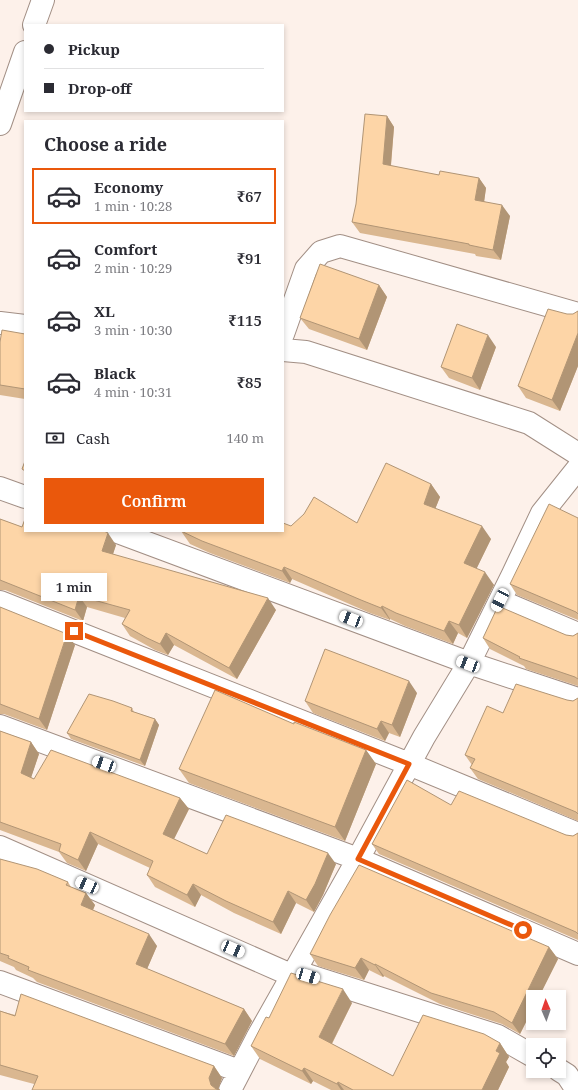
<!DOCTYPE html>
<html lang="en">
<head>
<meta charset="utf-8">
<style>
  body { margin:0; font-family:"Noto Serif",serif; background:#f2f2f3; color:#2b2b33; height:100vh; display:flex; flex-direction:column; font-size:15px; white-space:nowrap }
  * { box-sizing:border-box; margin:0 }
  p { font-size:13px; color:#7c7c81 }
  .icon { flex:none; width:22px; height:22px; fill:none; stroke:currentColor; stroke-width:2; stroke-linecap:round; stroke-linejoin:round }
  .map { position:relative; flex:1; overflow:hidden }
  .drawer { position:absolute; left:24px; top:120px; width:260px; height:412px; display:flex; flex-direction:column; background:#fff; border-radius:0px; box-shadow:0 2px 6px #0003 }
  .drawer>* { flex:none }
  .banner { position:absolute; left:24px; top:24px; width:260px; height:88px; border-radius:0px; box-shadow:0 2px 6px #0003; display:grid; align-content:center; height:88px; padding:0 20px; background:#fff }
  .needle { width:26px; rotate:358deg }
  .fabs { position:absolute; left:526px; top:990px; display:grid; gap:8px }
  .fabs a { display:grid; place-items:center; width:40px; height:40px; border-radius:0px; background:#fff; box-shadow:0 2px 6px #0003; font-size:20px }
  .end { position:absolute; width:18px; height:18px; margin:-9px; border:5px solid #ea580c; background:#fff; box-shadow:0 0 0 2px #fff }
  .from { border-radius:50% }
  .bubble { position:absolute; height:28px; border-radius:0px; background:#fff; box-shadow:0 2px 6px #0003; font-size:13px; font-weight:600; line-height:28px; text-align:center }
  .car { position:absolute; width:12px; height:24px; margin:-12px -6px; border-radius:5px; box-shadow:0 0 3px 1px #0007; background:linear-gradient(#fff 24%,#345 0 40%,#fff 0 76%,#345 0 86%,#fff 0) }
  .banner b { display:flex; align-items:center; gap:14px; height:38px; font-size:15px }
  .banner b+b { border-top:1px solid #e1e1e2 }
  .banner i { width:10px; height:10px; background:#2b2b33 }
  ul { padding:0; list-style:none }
  li { display:flex; align-items:center; gap:12px; height:56px; margin:0 8px 6px; padding:0 12px; border:2px solid transparent; border-radius:0px }
  li div { flex:1 }
  li b { display:block; font-size:15px }
  li em { font-style:normal; font-weight:600 }
  li.current { border-color:#ea580c }
  li>.icon { width:36px; height:36px; stroke-width:1.5 }
  h2 { padding:0 20px; font-size:18px; line-height:48px }
  .pay { display:flex; align-items:center; gap:10px; height:44px; padding:0 20px; font-size:15px }
  .pay p { margin-inline-start:auto }
  .cta { display:flex; gap:8px; margin-top:auto; padding:8px 20px }
  .cta a { flex:1; height:46px; border-radius:0px; background:#ea580c; color:#fff; font-size:16px; font-weight:600; line-height:46px; text-align:center }
  .map>svg:first-child { display:block }
  .lines { fill:none; stroke-linecap:round; stroke-linejoin:round }
  .minor-casing { stroke:#a28f85; stroke-width:24 }
  .minor { stroke:#fff; stroke-width:22 }
  .wall { fill:#dab790 }
  .shaded-wall { fill:#b19575 }
  .building { fill:#fdd5a7; stroke:#b19575 }
  .route { stroke:#ea580c; stroke-width:5 }
</style>
</head>
<body>
<div class="map">
<svg width="578" height="1090" viewBox="0 0 578 1090">
  <rect width="100%" height="100%" fill="#fdf1ea"/>
  <g class="lines">
    <!-- minor casing -->
    <g class="minor-casing">
      <path id="minor" d="M34,25L43,0
        M0,124L25,52
        M0,323L25,326
        M283,334L306,269L321,252L340,246L578,314
        M283,350L306,352L529,423L578,454
        M0,488L25,497
        M115,531L469,663L578,699
        M500,601L578,634
        M0,602L409,764L578,834
        M0,726L358,859L578,954
        M0,847L291,975L294,971L498,1036L533,1056
        M0,982L239,1071
        M559,1070L567,1075L577,1090
        M230,1090L257,1038L358,859L424,737L469,663L513,574L542,513L578,468"/>
    </g>
    <!-- minor -->
    <use href="#minor" class="minor"/>
  </g>
  <!-- wall -->
  <path class="wall" d="M387,116L394,127L391,166L439,175L479,178L486,188L484,201L510,216L501,260L476,256L475,254L360,233L352,222Z
    M379,285L387,297L367,350L309,329L300,318Z
    M578,311V366L560,411L526,398L518,386L567,314H573Z
    M25,334V399L0,395V342Z
    M496,347L480,390L449,378L441,367Z
    M431,484L440,497L435,509L491,539L476,569L494,585L467,638L458,633L453,644L405,626L390,619V620L370,613L292,579L290,583L210,553L190,544L181,531L357,523Z
    M578,518V620L517,595L510,584Z
    M0,519L22,527L116,545L113,554L276,610L237,679L174,645L168,655L155,650L130,636L122,624L125,618L87,607L83,621L5,590H0Z
    M0,607L75,645L47,730L4,714H0Z
    M578,633V686L526,669L524,666L490,649L483,638L566,635L573,636Z
    M417,693L400,737L389,733L385,741L313,713L305,701Z
    M578,698V821L478,779L470,768L472,765L465,755L503,713L567,700L573,701Z
    M132,708L134,712L155,719L159,725L145,766L71,739L67,733Z
    M294,724L366,750L376,764L345,841L189,783L179,769Z
    M0,731L31,742L39,754L31,777L34,779L180,798L189,809L174,839L207,854L336,864L323,895L314,912L296,903L281,934L234,913L201,895L195,907L155,887L147,875L150,868L98,844L86,871L67,863L59,852L0,830Z
    M451,805L566,835L573,836L578,833V940L379,854L372,844Z
    M0,859L68,882L71,887L86,893L95,905L93,910L157,946L147,969L244,1009L252,1021L234,1056L37,982L33,978L16,970L14,967L0,961Z
    M549,947L558,959L520,1034L502,1024L440,1004L384,976L383,977L369,970L364,980L318,966L310,954Z
    M352,1003L332,1044L393,1076L500,1043L509,1057L506,1062L509,1067L498,1090H331L313,1081L311,1084L260,1059L251,1046L269,1018Z
    M0,1011L214,1066L222,1078L218,1089L34,1084L0,1075Z"/>
  <!-- shaded-wall -->
  <path class="shaded-wall" d="M387,116L394,127L390,175L383,164Z
    M479,178L486,188L483,210L475,200Z
    M502,205L510,216L501,260L493,250Z
    M379,285L387,297L367,350L359,339Z
    M578,333V366L560,411L552,400Z
    M488,335L496,347L480,390L472,378Z
    M431,484L440,497L432,517L424,504Z
    M482,526L491,539L473,576L464,563Z
    M108,533L116,545L110,563L102,551Z
    M284,567L292,579L290,583L282,571Z
    M485,572L494,585L467,638L459,625Z
    M79,596L87,607L83,621L75,610Z
    M268,598L276,610L237,679L229,668Z
    M382,606L390,619V620L381,608Z
    M449,621L458,633L453,644L444,631Z
    M166,633L174,645L168,655L160,644Z
    M67,634L75,645L47,730L39,719Z
    M409,681L417,693L400,737L392,725Z
    M155,719L159,725L145,766L140,760Z
    M381,721L389,733L385,741L377,729Z
    M31,742L39,754L29,784L21,773Z
    M366,750L376,764L345,841L335,827Z
    M180,798L189,809L171,845L163,834Z
    M90,832L98,844L86,871L78,860Z
    M328,853L336,864L323,895L314,912L306,900Z
    M193,884L201,895L195,907L187,895Z
    M288,891L296,903L281,934L273,922Z
    M86,893L95,905L90,917L81,905Z
    M149,934L157,946L144,976L136,964Z
    M549,947L558,959L539,997H533V1008L520,1034L512,1023Z
    M361,958L369,970L364,980L355,968Z
    M375,964L384,976L383,977L375,965Z
    M343,989L352,1003L328,1051L319,1037Z
    M244,1009L252,1021L234,1056L225,1044Z
    M500,1043L509,1057L506,1062L509,1067L498,1090H482L496,1051Z
    M214,1066L222,1078L218,1090L211,1085L209,1078Z
    M304,1068L313,1081L311,1084L302,1071Z
    M338,1082L344,1090H341L337,1084Z"/>
  <!-- building -->
  <path class="building" d="M365,114L387,116L383,164L439,175L440,171L479,178L475,200L502,205L493,250L469,245V244L352,222L356,204Z
    M320,264L379,285L359,339L300,318Z
    M548,309L567,314H573L578,311V333L552,400L518,386Z
    M457,324L488,335L472,378L441,367Z
    M2,330L25,334V389L0,385V342Z
    M25,461V471L22,469Z
    M386,463L431,484L424,504L482,526L464,563L485,572L459,625L449,621L444,631L396,613L382,606L381,608L361,600L284,567L282,571L202,541L181,531H283V523L291,526L304,514L314,497L357,523Z
    M549,504L578,518V614L576,612L510,584Z
    M0,519L22,527L25,519V531H104L108,533L102,551L268,598L229,668L166,633L160,644L147,638L122,624L130,610L79,596L75,610L0,580Z
    M498,606L566,635L573,636L578,633V679L575,677L519,658L520,657L483,638Z
    M0,607L67,634L39,719L0,704Z
    M325,649L409,681L392,725L381,721L377,729L305,701Z
    M516,684L567,700L573,701L578,698V814L576,812L470,768L475,759L465,755L487,706L503,713Z
    M215,690L294,724V722L366,750L335,827L179,769Z
    M89,694L113,701L132,708L131,711L155,719L140,760L67,733Z
    M0,731L31,742L21,773L34,779L51,750L180,798L163,834L207,854L226,815L328,853L315,884L306,900L288,891L273,922L226,901L193,884L187,895L147,875L153,861L90,832L78,860L59,851L61,844L0,822Z
    M407,780L451,805L459,791L566,835L573,836L578,833V934L576,932L372,844Z
    M0,859L37,869L68,882L66,885L86,893L81,905L149,934L136,964L244,1009L225,1044L28,970L29,967L8,958L9,956L0,953Z
    M359,865L549,947L512,1023L494,1012L431,993L375,964V965L361,958L355,968L310,954L330,915Z
    M291,973L343,989L319,1037L393,1076L423,1015L484,1034L500,1043L496,1051L500,1053L482,1090H353L338,1082L337,1084L304,1068L302,1071L251,1046L266,1017L269,1018Z
    M21,994L214,1066L209,1078L211,1085L216,1089L220,1090H32L38,1076L0,1065V1011L15,1016Z"/>
  <g class="lines">
    <!-- route -->
    <path class="route" d="M74,631L409,764L358,859L523,930"/>
  </g>
</svg>
<div class="fabs">
<a><svg class="needle" viewBox="-14 -14 28 28"><path d="M0-13l5 13h-10z" fill="#e53935"/><path d="M0 13l5-13h-10z" fill="#7c7c81"/></svg></a>
<a><svg class="icon" aria-label="locate" viewBox="0 0 24 24"><circle cx="12" cy="12" r="6"/><path d="M12 2v4M12 18v4M2 12h4M18 12h4"/></svg></a>
</div>
<i class="end from" style="left:523px;top:930px"></i>
<i class="end" style="left:74px;top:631px"></i>
<div class="bubble" style="left:41px;top:573px;width:66px">1 min</div>
<i class="car" style="left:500px;top:600px;rotate:207deg"></i>
<i class="car" style="left:351px;top:619px;rotate:291deg"></i>
<i class="car" style="left:468px;top:664px;rotate:291deg"></i>
<i class="car" style="left:104px;top:764px;rotate:290deg"></i>
<i class="car" style="left:87px;top:885px;rotate:294deg"></i>
<i class="car" style="left:233px;top:949px;rotate:113deg"></i>
<i class="car" style="left:308px;top:976px;rotate:107deg"></i>
<div class="banner">
<b><i class="from"></i>Pickup</b>
<b><i></i>Drop-off</b>
</div>
<section class="drawer">
<h2>Choose a ride</h2>
<ul>
<li class="current"><svg class="icon" aria-label="car" viewBox="0 0 24 24"><path d="M5 17H2v-5l4-1 3-4h7l3 4 3 1v5h-3M9 17h6M6 11h13"/><circle cx="7" cy="17" r="2"/><circle cx="17" cy="17" r="2"/></svg><div><b>Economy</b><p>1 min · 10:28</p></div><em>₹67</em></li>
<li><svg class="icon" aria-label="car" viewBox="0 0 24 24"><path d="M5 17H2v-5l4-1 3-4h7l3 4 3 1v5h-3M9 17h6M6 11h13"/><circle cx="7" cy="17" r="2"/><circle cx="17" cy="17" r="2"/></svg><div><b>Comfort</b><p>2 min · 10:29</p></div><em>₹91</em></li>
<li><svg class="icon" aria-label="car" viewBox="0 0 24 24"><path d="M5 17H2v-5l4-1 3-4h7l3 4 3 1v5h-3M9 17h6M6 11h13"/><circle cx="7" cy="17" r="2"/><circle cx="17" cy="17" r="2"/></svg><div><b>XL</b><p>3 min · 10:30</p></div><em>₹115</em></li>
<li><svg class="icon" aria-label="car" viewBox="0 0 24 24"><path d="M5 17H2v-5l4-1 3-4h7l3 4 3 1v5h-3M9 17h6M6 11h13"/><circle cx="7" cy="17" r="2"/><circle cx="17" cy="17" r="2"/></svg><div><b>Black</b><p>4 min · 10:31</p></div><em>₹85</em></li>
</ul>
<div class="pay"><svg class="icon" aria-label="cash" viewBox="0 0 24 24"><path d="M3 7h18v10H3z"/><circle cx="12" cy="12" r="2"/></svg>Cash<p>140 m</p></div>
<div class="cta"><a>Confirm</a></div>
</section>
</div>
</body>
</html>
